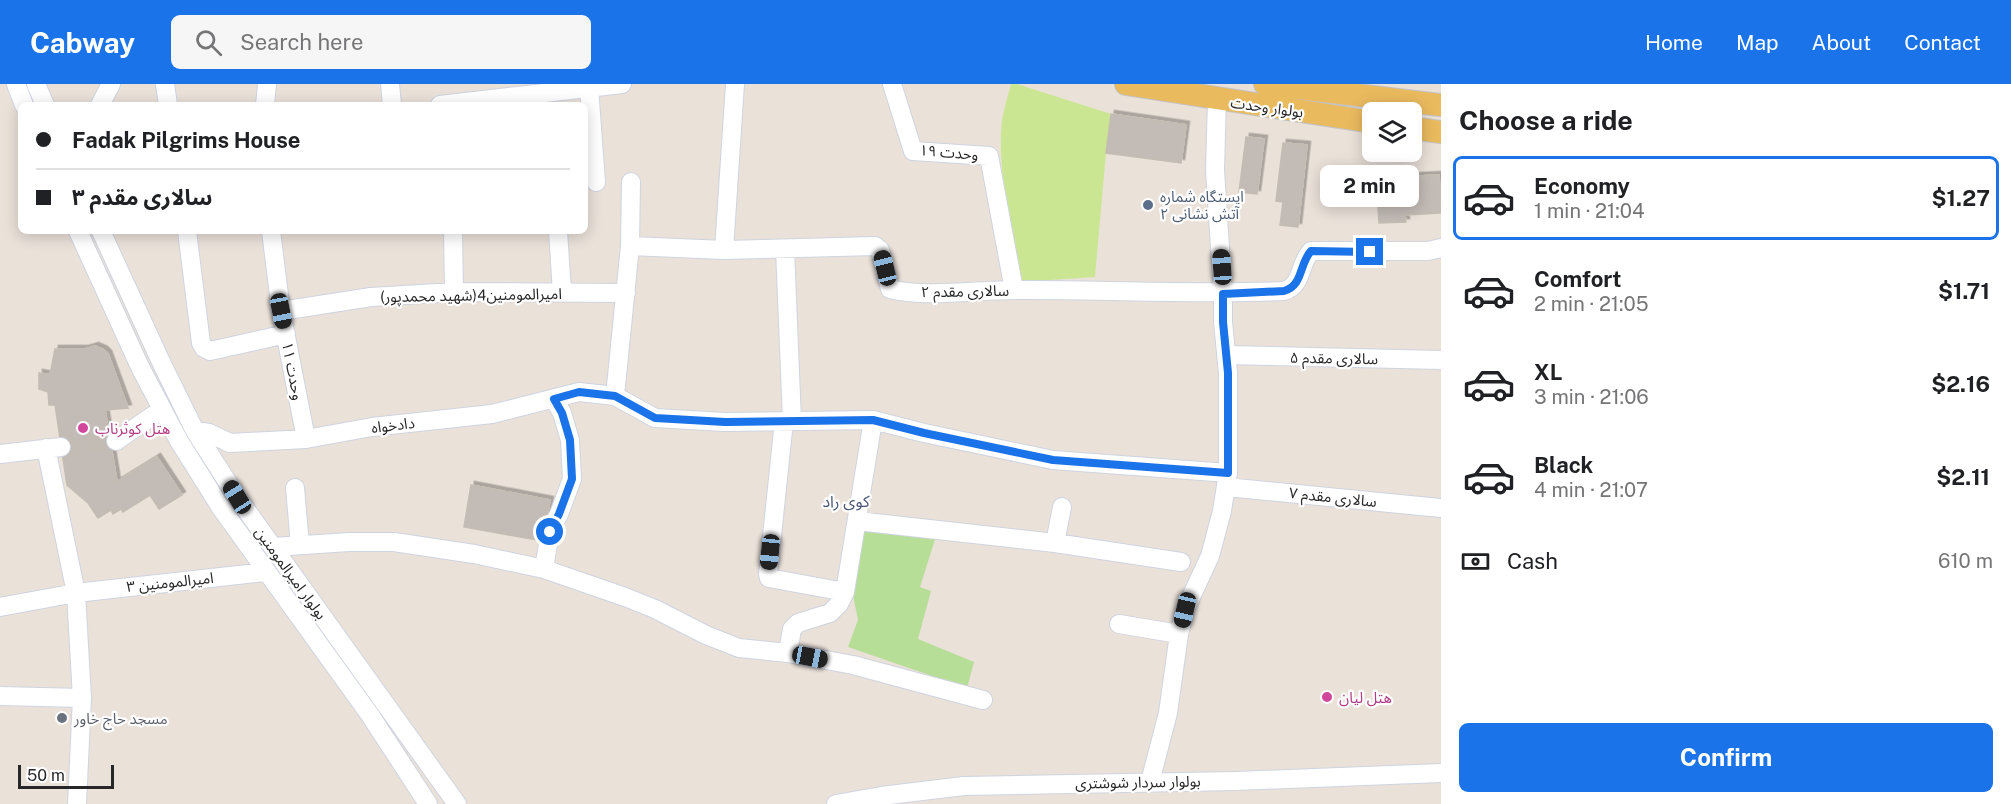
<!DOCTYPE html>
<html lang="en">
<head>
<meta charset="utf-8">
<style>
  body { margin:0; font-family:"Public Sans","Noto Sans Arabic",sans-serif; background:#f6f6f6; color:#202124; height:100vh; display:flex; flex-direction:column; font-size:22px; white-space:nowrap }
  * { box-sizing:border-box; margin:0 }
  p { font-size:20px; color:#757577 }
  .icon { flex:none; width:33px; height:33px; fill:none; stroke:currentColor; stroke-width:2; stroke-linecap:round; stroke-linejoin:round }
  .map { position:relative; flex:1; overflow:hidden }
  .panel { display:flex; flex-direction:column; background:#fff; width:570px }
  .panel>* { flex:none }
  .banner { position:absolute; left:18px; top:18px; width:570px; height:132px; border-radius:9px; box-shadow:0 3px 15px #0003; display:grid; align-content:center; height:132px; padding:0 18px; background:#fff }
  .fabs { position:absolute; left:1362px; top:18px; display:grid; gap:12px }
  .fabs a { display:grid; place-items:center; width:60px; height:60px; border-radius:9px; background:#fff; box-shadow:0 3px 15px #0003; font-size:30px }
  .scale { position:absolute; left:18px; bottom:15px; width:96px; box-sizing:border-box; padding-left:6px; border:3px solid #272727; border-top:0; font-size:16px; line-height:21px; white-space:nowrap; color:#272727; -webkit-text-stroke:4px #fff; paint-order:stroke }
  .end { position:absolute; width:27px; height:27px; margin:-14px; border:8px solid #1a73e8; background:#fff; box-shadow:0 0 0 3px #fff }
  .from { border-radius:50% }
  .bubble { position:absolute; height:42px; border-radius:9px; background:#fff; box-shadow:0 3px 15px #0003; font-size:20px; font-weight:700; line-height:42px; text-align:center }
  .car { position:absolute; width:18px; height:36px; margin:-18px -9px; border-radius:8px; box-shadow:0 0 4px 2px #0007; background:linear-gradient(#222 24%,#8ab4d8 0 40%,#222 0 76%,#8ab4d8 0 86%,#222 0) }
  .banner b { display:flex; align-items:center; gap:21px; height:57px; font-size:22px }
  .banner b+b { border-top:2px solid #e0e0e0 }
  .banner i { width:15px; height:15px; background:#202124 }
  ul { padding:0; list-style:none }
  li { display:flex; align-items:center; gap:18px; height:84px; margin:0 12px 9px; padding:0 6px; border:3px solid transparent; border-radius:9px }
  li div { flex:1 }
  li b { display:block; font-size:22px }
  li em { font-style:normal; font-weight:700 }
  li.current { border-color:#1a73e8 }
  li>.icon { width:54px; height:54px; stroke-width:1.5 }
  h2 { padding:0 18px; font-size:27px; line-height:72px }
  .pay { display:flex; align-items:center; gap:15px; height:66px; padding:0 18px; font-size:22px }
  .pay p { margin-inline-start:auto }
  .button { display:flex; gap:12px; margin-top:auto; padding:12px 18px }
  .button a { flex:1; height:69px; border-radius:9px; background:#1a73e8; color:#fff; font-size:24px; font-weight:700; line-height:69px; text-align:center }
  header { display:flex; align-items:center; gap:36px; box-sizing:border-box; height:84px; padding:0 30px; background:#1a73e8; color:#fff }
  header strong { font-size:28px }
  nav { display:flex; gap:33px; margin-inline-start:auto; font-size:21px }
  .search { width:420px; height:54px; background:#f6f6f6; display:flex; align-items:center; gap:15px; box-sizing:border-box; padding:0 21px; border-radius:9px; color:#757577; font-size:22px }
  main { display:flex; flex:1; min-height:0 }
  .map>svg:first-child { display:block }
  .green { fill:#b7de97 }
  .pitch { fill:#cbe693 }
  .building { fill:#c2bbb6; stroke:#c4bdb3; stroke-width:1.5; filter:url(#shadow) }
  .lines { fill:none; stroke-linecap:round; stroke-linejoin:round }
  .minor-tunnel { stroke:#c3bcb5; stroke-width:18; stroke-dasharray:18 9; stroke-linecap:butt }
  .minor-casing { stroke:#cfd4e0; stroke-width:20 }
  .major-casing { stroke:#c3c3c3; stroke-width:24 }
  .minor { stroke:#fff; stroke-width:18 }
  .major { stroke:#eaba5e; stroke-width:22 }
  .route { stroke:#1a73e8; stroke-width:8 }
  .service-dot { fill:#5c6f8a; stroke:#fff; stroke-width:2 }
  .hotel-dot { fill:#d1479c; stroke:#fff; stroke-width:2 }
  .worship-dot { fill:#6b7280; stroke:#fff; stroke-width:2 }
  .labels { text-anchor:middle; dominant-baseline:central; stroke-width:4.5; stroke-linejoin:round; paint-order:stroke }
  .street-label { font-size:15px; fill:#272727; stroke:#fff }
  .service-label { font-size:15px; fill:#4e5e75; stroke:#fff; text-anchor:start }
  .hotel-label { font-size:15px; fill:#b23c85; stroke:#fff; text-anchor:start }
  .worship-label { font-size:15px; fill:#5b616d; stroke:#fff; text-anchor:start }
  .neighbourhood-label { font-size:16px; fill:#4a5776; stroke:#fff }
</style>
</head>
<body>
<header>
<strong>Cabway</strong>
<div class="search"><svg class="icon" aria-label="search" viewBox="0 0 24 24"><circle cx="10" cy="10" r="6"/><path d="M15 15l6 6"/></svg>Search here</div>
<nav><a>Home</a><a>Map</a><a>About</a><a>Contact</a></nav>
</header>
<main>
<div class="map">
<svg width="1441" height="720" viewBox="0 0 1441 720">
  <defs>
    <filter id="shadow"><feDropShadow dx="3.5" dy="-3.5" stdDeviation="0" flood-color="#0004"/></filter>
  </defs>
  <rect width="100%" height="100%" fill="#eae1d9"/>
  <!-- green -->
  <path class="green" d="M864,442L937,449L920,503L931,507L918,555L974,578L967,604L848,563L858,536L852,506Z"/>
  <!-- pitch -->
  <path class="pitch" d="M1011,0H1017L1111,30L1106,69L1095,193L1021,198C1013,147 996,88 1002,36C1004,24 1008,12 1011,0Z"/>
  <!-- building -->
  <path class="building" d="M1111,30L1186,41L1181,79L1106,69Z
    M1246,53L1264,55L1257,110L1239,108Z
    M1283,59L1307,61L1298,143L1280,141L1283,118L1276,117Z
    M1439,91L1441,129L1405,131L1406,138L1379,139L1376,94Z
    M95,262L104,266L108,270L128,324L105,326L117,398L157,373L182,411L159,425L150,411L123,428L121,425L113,430L111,426L98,434L88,419L67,401L55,321H49L48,308L39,305V289L50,291L55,265H85Z
    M471,401L550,416L543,457L464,443Z"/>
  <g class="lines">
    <!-- minor-tunnel -->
    <path class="minor-tunnel" d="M61,363L116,357"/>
    <!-- minor casing -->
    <g class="minor-casing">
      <path id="minor" d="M16,0L24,21
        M36,0L45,21
        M165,0L168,21
        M390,0L392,21
        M892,0L913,67L989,72L1014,206
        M589,3L596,98
        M100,21L111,0
        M265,21L267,0
        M440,21L622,0
        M78,147L140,283L179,357L221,424L370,631L428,720
        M101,147L162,280L195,347L237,413L457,720
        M187,147L201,259L204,264L210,267L286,250
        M271,147L281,227L306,355
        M453,147L454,208
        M558,147L562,208
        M630,162L724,166L875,162L880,166L890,205C925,214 977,206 1014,206C1104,205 1194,211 1284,207C1303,201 1299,180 1311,167H1428L1441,164
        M785,165L792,337
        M724,166L735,0
        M281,227L371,213L454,208L626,209
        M1226,271L1441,276
        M615,312L630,162L631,98
        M784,337L768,490L769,494L845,508
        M195,347L209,349L230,359L306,355L372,343L492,330L579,308L615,312L655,334L725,338L873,336L924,349L1053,376L1228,389
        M116,357L161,326
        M46,364L76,509L82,614L77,720
        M0,370L61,363
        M1226,403L1441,424
        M295,404L300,461
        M857,437L1055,459L1181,478
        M1055,459L1062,423
        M273,463L349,458H394L474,470L544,485L625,513L655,525L706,551L739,564L788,569L853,581L983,616
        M544,485L550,448L559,430L572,395L570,356L562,329L554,315
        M0,523L76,509L265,488
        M1119,540L1179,550
        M788,569L792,545L798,539L830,529L839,520L845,508L873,336
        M0,612L82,614
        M1150,698L1168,629L1179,550L1185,526L1210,472L1222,427L1228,389V289L1223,238V210L1215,86L1217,16
        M836,720L881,712L964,702L1236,697L1441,689"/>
    </g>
    <!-- major casing -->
    <g class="major-casing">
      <path id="major" d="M1126,0L1372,38
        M1265,0L1441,21
        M1412,44L1441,48"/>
    </g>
    <!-- minor -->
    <use href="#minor" class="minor"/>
    <!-- major -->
    <use href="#major" class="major"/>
  </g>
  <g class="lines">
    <!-- route -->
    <path class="route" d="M550,448L559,430L572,395L570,356L562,329L554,315L579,308L615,312L655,334L725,338L873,336L924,349L1053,376L1228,389V289L1223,238V210L1284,207C1303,202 1299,180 1311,167L1370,168"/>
  </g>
  <!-- markers -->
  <circle class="service-dot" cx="1148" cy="121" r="6"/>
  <g class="hotel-dot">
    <circle cx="83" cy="344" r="6"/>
    <circle cx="1327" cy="613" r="6"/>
  </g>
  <circle class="worship-dot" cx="62" cy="634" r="6"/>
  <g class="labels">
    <!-- street labels -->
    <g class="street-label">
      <text transform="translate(1267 23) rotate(8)">بولوار وحدت</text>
      <text transform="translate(949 68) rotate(5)">وحدت ۱۹</text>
      <text transform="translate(965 207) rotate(-1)">سالاری مقدم ۲</text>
      <text transform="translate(471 211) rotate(-1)">امیرالمومنین4(شهید محمدپور)</text>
      <text transform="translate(1334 274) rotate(1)">سالاری مقدم ۵</text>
      <text transform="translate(293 287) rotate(79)">وحدت ۱۱</text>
      <text transform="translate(393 341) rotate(-7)">دادخواه</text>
      <text transform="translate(1333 413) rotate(6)">سالاری مقدم ۷</text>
      <text transform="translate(291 489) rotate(54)">بولوار امیرالمومنین</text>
      <text transform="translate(170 498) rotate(-6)">امیرالمومنین ۳</text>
      <text transform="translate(1138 698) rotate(-1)">بولوار سردار شوشتری</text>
    </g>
    <!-- service labels -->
    <g class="service-label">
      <text x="1160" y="112">ایستگاه شماره<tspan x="1160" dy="17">۲ آتش نشانی</tspan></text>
    </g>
    <!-- hotel labels -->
    <g class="hotel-label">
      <text x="95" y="344">هتل کوثرناب</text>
      <text x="1339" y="613">هتل لیان</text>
    </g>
    <!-- worship labels -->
    <g class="worship-label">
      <text x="74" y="634">مسجد حاج خاور</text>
    </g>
    <!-- neighbourhood labels -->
    <g class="neighbourhood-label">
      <text x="846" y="417">کوی راد</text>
    </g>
  </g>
</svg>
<div class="fabs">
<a><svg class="icon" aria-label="layers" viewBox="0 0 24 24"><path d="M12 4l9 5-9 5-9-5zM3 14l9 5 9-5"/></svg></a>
</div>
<div class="scale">50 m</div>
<i class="end from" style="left:550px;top:448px"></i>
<i class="end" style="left:1370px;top:168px"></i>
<div class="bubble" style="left:1320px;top:81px;width:99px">2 min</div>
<i class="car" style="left:1222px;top:183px;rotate:356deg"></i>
<i class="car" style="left:885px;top:184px;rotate:346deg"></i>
<i class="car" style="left:281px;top:227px;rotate:169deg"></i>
<i class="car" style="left:237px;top:413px;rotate:328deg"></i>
<i class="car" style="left:770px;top:468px;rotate:186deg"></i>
<i class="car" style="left:1185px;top:526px;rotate:193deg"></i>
<i class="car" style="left:810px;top:573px;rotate:101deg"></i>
<div class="banner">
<b><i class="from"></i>Fadak Pilgrims House</b>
<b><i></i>سالاری مقدم ۳</b>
</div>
</div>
<section class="panel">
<h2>Choose a ride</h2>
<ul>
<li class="current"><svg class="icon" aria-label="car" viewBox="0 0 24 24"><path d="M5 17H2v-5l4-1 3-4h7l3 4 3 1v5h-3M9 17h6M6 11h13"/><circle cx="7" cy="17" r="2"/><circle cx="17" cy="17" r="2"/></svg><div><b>Economy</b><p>1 min · 21:04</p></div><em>$1.27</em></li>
<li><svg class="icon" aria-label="car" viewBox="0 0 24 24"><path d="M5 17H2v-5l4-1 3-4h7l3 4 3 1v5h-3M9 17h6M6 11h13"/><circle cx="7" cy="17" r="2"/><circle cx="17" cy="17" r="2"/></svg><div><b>Comfort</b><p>2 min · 21:05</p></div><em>$1.71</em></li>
<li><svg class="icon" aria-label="car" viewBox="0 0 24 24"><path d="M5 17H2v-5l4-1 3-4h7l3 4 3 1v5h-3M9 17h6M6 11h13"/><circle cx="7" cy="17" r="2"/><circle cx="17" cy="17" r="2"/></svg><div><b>XL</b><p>3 min · 21:06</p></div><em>$2.16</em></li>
<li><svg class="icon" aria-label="car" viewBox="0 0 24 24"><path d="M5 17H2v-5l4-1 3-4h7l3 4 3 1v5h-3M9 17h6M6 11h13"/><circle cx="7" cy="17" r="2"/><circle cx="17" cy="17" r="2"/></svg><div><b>Black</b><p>4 min · 21:07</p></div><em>$2.11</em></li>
</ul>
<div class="pay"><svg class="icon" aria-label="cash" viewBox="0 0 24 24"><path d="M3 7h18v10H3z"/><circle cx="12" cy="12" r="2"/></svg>Cash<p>610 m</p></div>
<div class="button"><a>Confirm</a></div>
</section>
</main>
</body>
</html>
